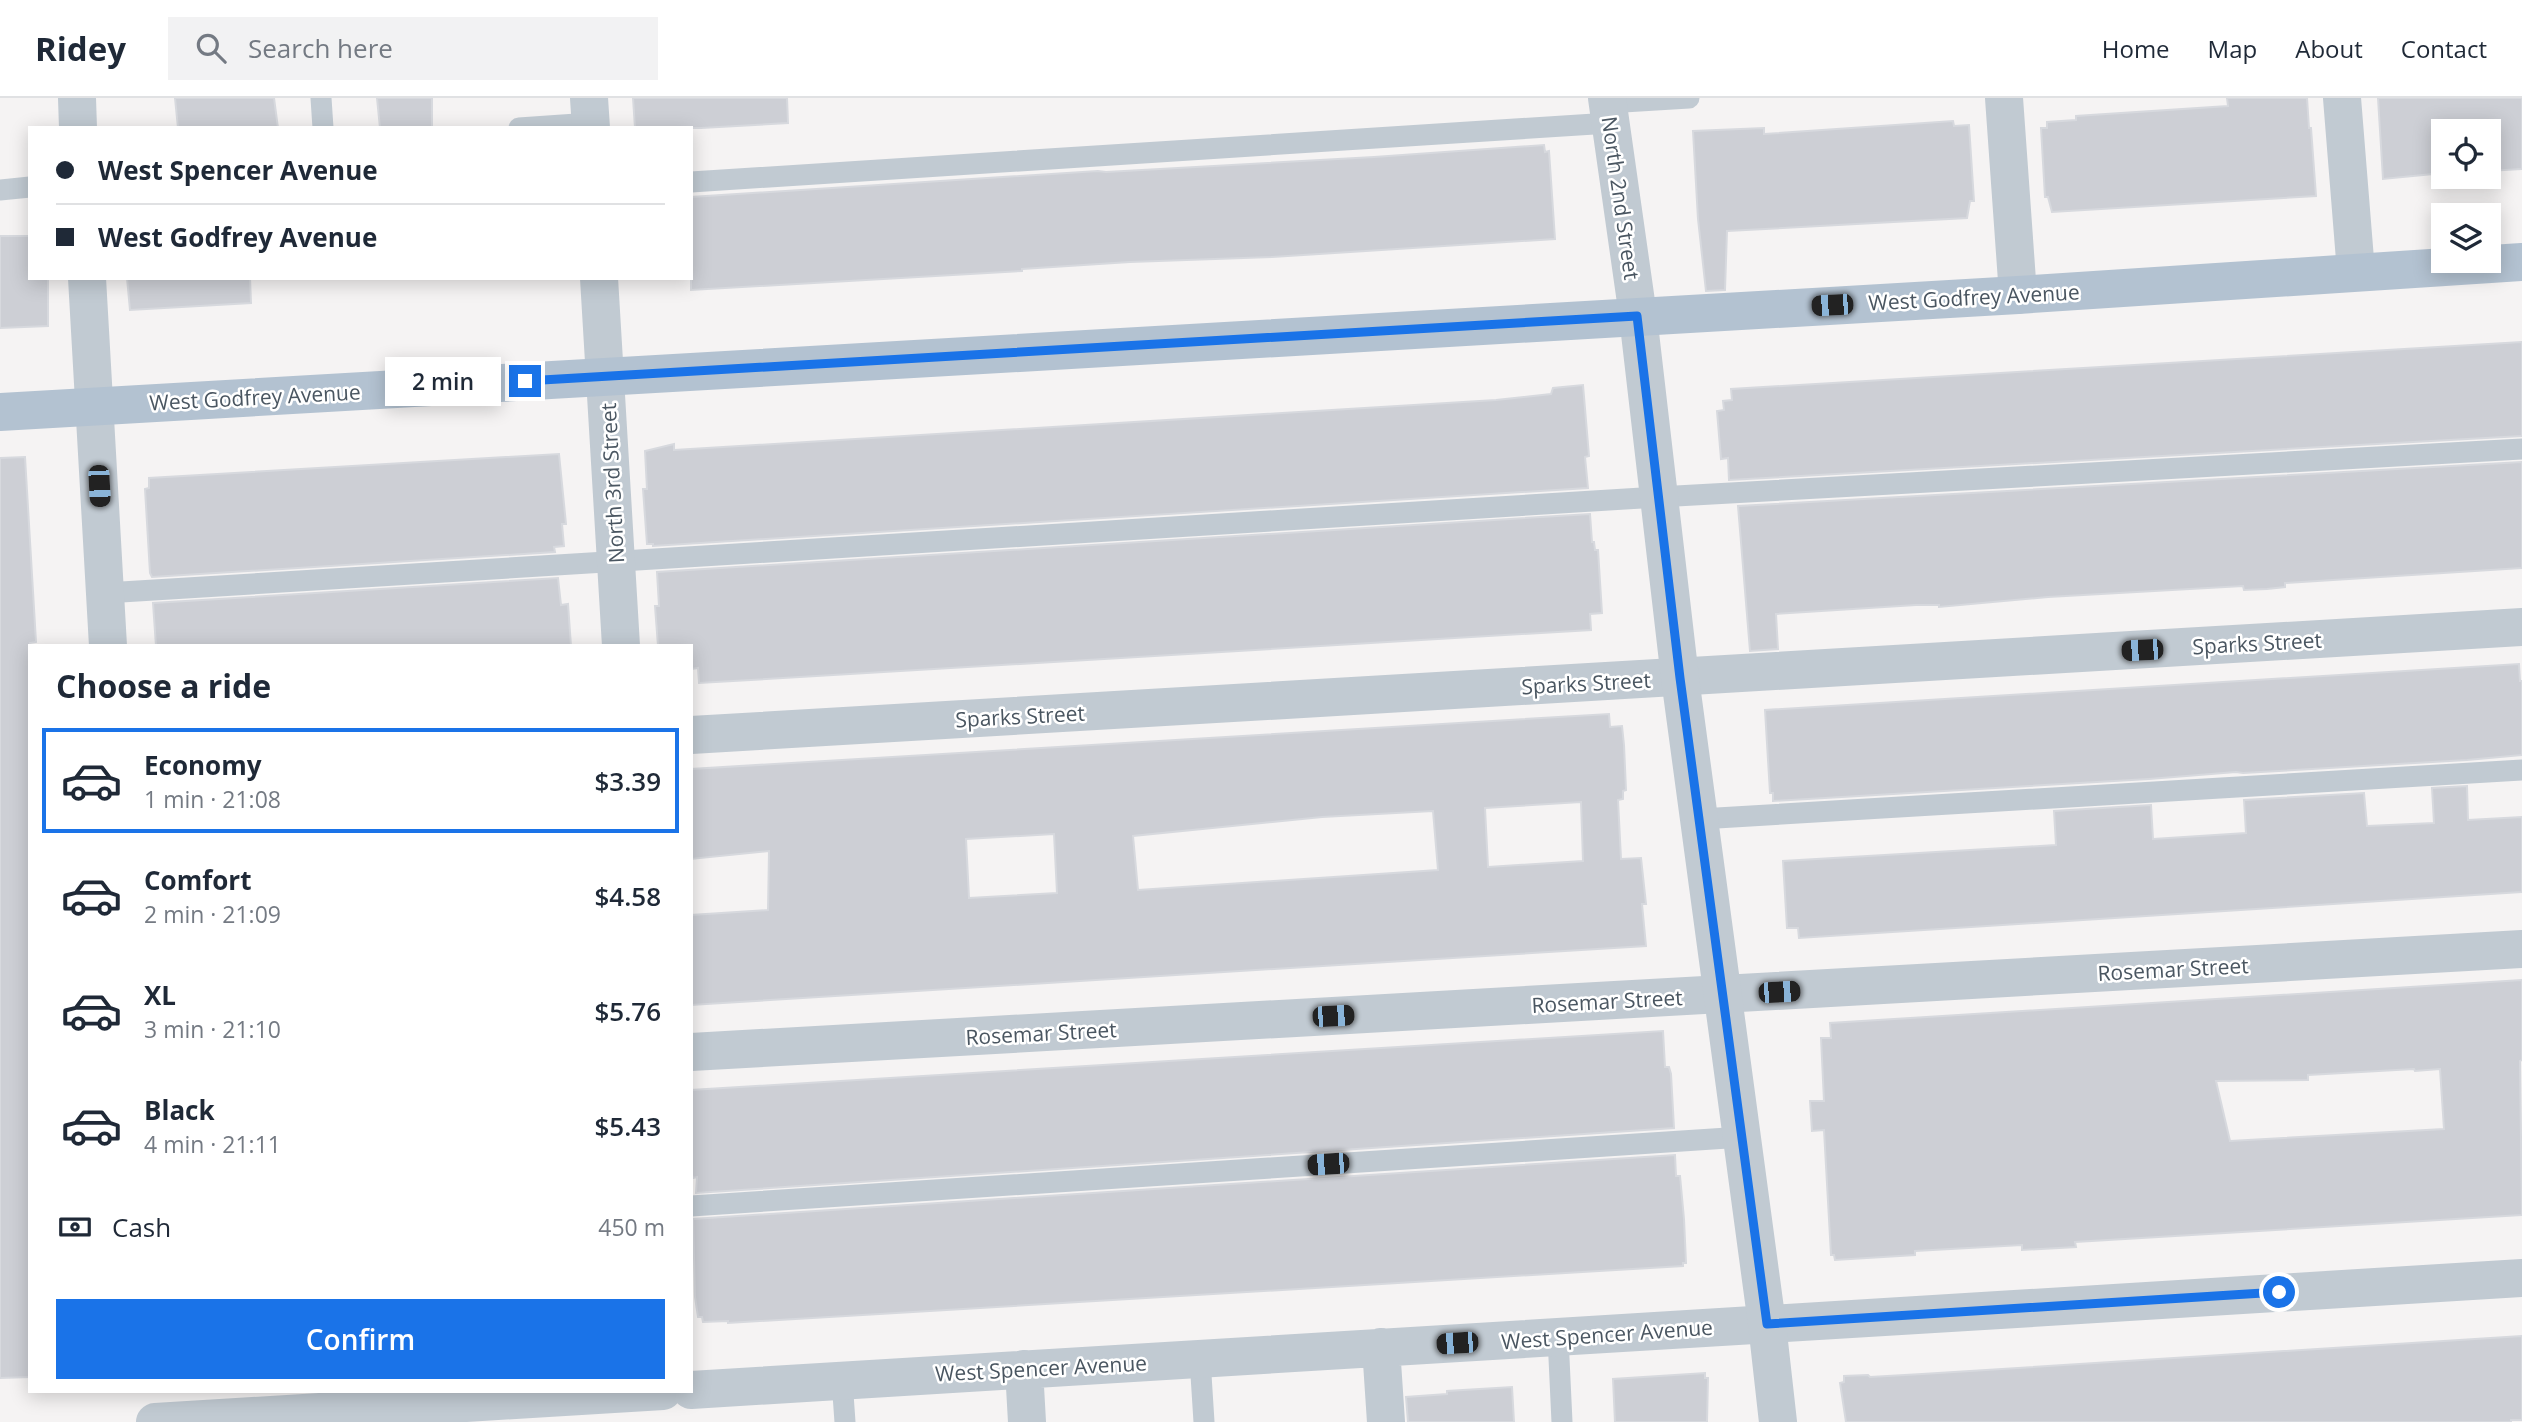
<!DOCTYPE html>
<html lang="en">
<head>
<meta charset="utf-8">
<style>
  body { margin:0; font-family:"Open Sans",sans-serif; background:#f2f2f3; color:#1f2937; height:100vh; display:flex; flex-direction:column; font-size:26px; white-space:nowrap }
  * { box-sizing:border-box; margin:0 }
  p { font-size:23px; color:#747a83 }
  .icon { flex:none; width:38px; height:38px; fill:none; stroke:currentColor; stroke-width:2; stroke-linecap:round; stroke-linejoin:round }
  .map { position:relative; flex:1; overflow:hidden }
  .details { position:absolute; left:28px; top:546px; width:665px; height:749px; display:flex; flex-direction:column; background:#fff; border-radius:0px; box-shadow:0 4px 18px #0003 }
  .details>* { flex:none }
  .banner { position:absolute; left:28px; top:28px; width:665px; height:154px; border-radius:0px; box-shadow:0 4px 18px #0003; display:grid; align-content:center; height:154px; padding:0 28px; background:#fff }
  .tools { position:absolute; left:2431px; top:21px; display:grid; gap:14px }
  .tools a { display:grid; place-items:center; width:70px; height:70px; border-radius:0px; background:#fff; box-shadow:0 4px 18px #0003; font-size:35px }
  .end { position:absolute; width:32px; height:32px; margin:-16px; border:9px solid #1a73e8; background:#fff; box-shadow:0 0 0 4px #fff }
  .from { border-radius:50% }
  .bubble { position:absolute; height:49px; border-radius:0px; background:#fff; box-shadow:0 4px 18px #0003; font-size:23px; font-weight:600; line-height:49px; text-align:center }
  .car { position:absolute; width:21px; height:42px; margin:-21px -10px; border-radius:9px; box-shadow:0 0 5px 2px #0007; background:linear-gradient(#222 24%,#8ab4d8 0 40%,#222 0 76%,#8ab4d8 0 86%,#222 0) }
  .banner b { display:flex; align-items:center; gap:24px; height:66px; font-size:26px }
  .banner b+b { border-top:2px solid #e0e1e3 }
  .banner i { width:18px; height:18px; background:#1f2937 }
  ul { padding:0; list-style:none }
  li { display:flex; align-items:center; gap:21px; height:105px; margin:0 14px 10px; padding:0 14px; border:4px solid transparent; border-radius:0px }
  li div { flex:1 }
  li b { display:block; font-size:26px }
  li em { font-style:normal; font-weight:600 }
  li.on { border-color:#1a73e8 }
  li>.icon { width:63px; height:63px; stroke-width:1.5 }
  h2 { padding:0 28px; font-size:32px; line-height:84px }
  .pay { display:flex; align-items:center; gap:18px; height:77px; padding:0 28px; font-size:26px }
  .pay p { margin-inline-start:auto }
  .cta { display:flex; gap:14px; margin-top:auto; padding:14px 28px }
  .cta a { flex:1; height:80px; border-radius:0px; background:#1a73e8; color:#fff; font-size:28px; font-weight:600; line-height:80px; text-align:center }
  header { display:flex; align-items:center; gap:42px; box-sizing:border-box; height:98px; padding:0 35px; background:#fff; border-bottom:2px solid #e0e1e3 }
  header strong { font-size:33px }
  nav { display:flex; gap:38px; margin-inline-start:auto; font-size:24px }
  .search { width:490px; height:63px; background:#f2f2f3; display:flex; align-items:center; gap:18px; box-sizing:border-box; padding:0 24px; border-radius:0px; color:#747a83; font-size:26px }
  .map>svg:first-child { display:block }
  .building { fill:#cdcfd5; stroke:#d7d9de; stroke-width:2; fill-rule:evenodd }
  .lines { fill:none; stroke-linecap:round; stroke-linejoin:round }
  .service { stroke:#c1cad2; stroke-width:21 }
  .minor { stroke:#c1cad2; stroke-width:38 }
  .tertiary { stroke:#c1cad2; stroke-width:38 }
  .primary { stroke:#b3c2d1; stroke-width:38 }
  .route { stroke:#1a73e8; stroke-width:9 }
  .labels { text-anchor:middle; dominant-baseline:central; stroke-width:5; stroke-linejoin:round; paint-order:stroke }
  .street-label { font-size:21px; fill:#4a5661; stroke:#fff }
</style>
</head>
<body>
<header>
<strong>Ridey</strong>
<div class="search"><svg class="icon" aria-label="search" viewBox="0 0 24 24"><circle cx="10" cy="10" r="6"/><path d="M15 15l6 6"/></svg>Search here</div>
<nav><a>Home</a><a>Map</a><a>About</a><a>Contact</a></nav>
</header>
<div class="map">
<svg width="2522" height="1324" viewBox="0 0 2522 1324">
  <rect width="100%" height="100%" fill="#f5f3f3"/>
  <!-- building -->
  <path class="building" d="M175,0H274L278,30H178Z
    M377,0H432V30H380Z
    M633,0H787L788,25L701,30H635Z
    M2227,0H2307L2309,30H2311L2316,98L2052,114L2048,99H2045L2041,30H2047V24L2076,22V18L2228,8Z
    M2378,0H2522V71L2488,73V33H2443V75L2383,81Z
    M1953,23L1954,28L1969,27L1974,103H1970L1967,120L1727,133L1725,192L1706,193L1698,121L1693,33L1764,30V36Z
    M1544,47L1545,54L1549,53L1555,141L1272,159L1130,164L1022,171V173L691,192V99L1098,73L1106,74L1374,59Z
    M0,138H30V180H48V228L0,230Z
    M127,180H250L251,205L130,212Z
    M2522,244V338L1729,382L1728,360L1721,361L1717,313L1724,312L1723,303L1732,302L1731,291Z
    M1583,287L1589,358L1585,359L1588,390L653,448V446H647L643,391H647L645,353L674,346V352L1496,302L1551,296L1553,290Z
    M559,356L566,426H562L564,448L554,449L555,454L152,479L150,475L145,391L149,390V380Z
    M25,359L36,544L30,545V1279L0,1280V360Z
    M2522,364V470L2285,485V489L2267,491L2244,492L2243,488L2048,499L1939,509V507H1916L1776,516L1778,551L1750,553L1738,408Z
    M1590,416L1592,444H1594L1595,452H1598L1602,515L1590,516L1591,532L699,585L698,570L691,571V548H658L655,508H659L657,474Z
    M558,480L561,507L568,506L571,548H156L153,505Z
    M2519,566L2520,583H2522V657L2467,662L2243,675L2236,674L2149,681L1773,703V695H1770L1765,612Z
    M1609,616L1610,629L1622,628L1624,647L1626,692L1623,693V701L1618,702L1621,761L1641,760L1646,806H1642L1646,848L691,907V817L768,812L769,753L691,761V671ZM1581,704L1583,763L1488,769L1485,710ZM1433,713L1438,772L1138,792L1133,738L1322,719ZM1054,736L1057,795L969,800L966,741Z
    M2467,688L2468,722L2522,719V794L1799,840L1798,830H1787L1783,763L2056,747L2054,713L2151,707L2153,741L2246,735L2244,702L2364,695L2367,728L2434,725L2432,690Z
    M2522,882V962L2520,963L2522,1117L2075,1144L2076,1149L2022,1152V1147L1915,1153V1157L1835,1162L1834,1157H1831L1824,1032L1812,1033L1810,1003H1824L1821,940H1831L1830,925ZM2414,971L2415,973L2440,971L2444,1031L2230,1043L2216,983L2308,982V977Z
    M1663,933L1665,969H1669L1671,976L1674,1030L696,1095L697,1079L693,1080L691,1074V992Z
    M1675,1057L1676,1078H1680L1684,1121L1686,1165H1683V1168L728,1225V1223L703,1224L702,1219H698L695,1199L693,1121Z
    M2522,1238V1322H2511V1324H1846L1840,1285L1844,1284V1278L1868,1277L1870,1279L1922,1276Z
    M1705,1275V1280H1708L1707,1324H1615L1613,1281Z
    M1512,1289L1514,1324H1408L1406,1299L1447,1296V1293Z"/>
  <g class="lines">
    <!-- service -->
    <path class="service" d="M321,0L323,30
      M1607,5L1689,0
      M519,30L591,25
      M691,84L1610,25
      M0,92L30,89
      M105,495L1658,399L2522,351
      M1700,721L2522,672
      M691,1108L1743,1039
      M1558,1239L1562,1324
      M1200,1261L1204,1324
      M842,1282L845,1324"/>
    <!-- minor -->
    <path class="minor" d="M77,0L78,30
      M589,0L591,30
      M2004,0L2018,197
      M2342,0L2356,174
      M87,180L108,548
      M599,180L621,548
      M691,637L2522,529
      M691,954L2522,851
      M1381,1249L1386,1324
      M1024,1271L1027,1324
      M691,1292L2522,1180
      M155,1324L663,1293"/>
    <!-- tertiary -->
    <path class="tertiary" d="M1607,0L1638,218L1680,580L1767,1226L1778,1324"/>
    <!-- primary -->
    <path class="primary" d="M0,314L2018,197L2522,164"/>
  </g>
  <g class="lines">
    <!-- route -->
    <path class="route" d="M525,283L1637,218L1680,580L1767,1226L2279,1194"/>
  </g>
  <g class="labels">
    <!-- street labels -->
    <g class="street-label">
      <text transform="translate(1621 100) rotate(82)">North 2nd Street</text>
      <text transform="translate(1974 199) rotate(-3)">West Godfrey Avenue</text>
      <text transform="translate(255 299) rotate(-3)">West Godfrey Avenue</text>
      <text transform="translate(612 385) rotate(-93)">North 3rd Street</text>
      <text transform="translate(2257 545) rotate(-3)">Sparks Street</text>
      <text transform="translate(1586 585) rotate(-3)">Sparks Street</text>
      <text transform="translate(1020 618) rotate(-3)">Sparks Street</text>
      <text transform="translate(2173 871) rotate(-3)">Rosemar Street</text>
      <text transform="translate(1607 903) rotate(-3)">Rosemar Street</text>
      <text transform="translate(1041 935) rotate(-3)">Rosemar Street</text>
      <text transform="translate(1607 1236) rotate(-4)">West Spencer Avenue</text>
      <text transform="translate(1041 1270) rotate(-3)">West Spencer Avenue</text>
    </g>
  </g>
</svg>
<div class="tools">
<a><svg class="icon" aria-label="locate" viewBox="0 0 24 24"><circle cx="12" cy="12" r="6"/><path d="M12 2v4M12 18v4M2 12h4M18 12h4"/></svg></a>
<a><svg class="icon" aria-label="layers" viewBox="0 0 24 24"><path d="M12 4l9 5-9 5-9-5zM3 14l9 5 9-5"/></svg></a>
</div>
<i class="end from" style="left:2279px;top:1194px"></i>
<i class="end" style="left:525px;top:283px"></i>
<div class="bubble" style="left:385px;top:259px;width:116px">2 min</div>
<i class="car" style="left:1832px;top:207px;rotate:267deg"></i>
<i class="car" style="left:99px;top:388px;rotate:177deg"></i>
<i class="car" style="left:2142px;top:552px;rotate:267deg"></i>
<i class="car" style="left:1779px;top:894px;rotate:87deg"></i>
<i class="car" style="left:1333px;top:918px;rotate:87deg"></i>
<i class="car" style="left:1328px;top:1066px;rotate:266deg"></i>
<i class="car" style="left:1457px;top:1245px;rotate:266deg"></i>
<div class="banner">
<b><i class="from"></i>West Spencer Avenue</b>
<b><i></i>West Godfrey Avenue</b>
</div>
<section class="details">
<h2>Choose a ride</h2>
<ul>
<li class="on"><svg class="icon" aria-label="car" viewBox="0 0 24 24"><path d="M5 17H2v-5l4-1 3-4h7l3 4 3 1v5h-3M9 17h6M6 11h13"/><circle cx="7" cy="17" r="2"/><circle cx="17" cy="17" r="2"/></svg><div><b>Economy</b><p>1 min · 21:08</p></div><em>$3.39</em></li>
<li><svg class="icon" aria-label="car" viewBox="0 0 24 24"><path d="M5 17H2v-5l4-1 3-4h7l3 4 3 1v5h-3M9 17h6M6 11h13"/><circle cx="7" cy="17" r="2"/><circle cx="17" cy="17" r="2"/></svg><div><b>Comfort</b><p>2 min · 21:09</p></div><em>$4.58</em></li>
<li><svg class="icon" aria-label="car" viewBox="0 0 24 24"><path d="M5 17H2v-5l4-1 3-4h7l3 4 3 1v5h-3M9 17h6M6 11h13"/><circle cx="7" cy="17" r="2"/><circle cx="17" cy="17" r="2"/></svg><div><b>XL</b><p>3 min · 21:10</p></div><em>$5.76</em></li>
<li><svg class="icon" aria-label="car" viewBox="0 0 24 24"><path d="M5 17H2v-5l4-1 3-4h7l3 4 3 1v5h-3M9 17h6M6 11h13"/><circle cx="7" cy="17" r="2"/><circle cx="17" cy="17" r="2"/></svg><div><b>Black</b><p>4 min · 21:11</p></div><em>$5.43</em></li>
</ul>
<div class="pay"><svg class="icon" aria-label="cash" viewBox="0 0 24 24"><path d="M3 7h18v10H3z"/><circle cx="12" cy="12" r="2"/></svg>Cash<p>450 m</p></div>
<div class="cta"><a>Confirm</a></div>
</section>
</div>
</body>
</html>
